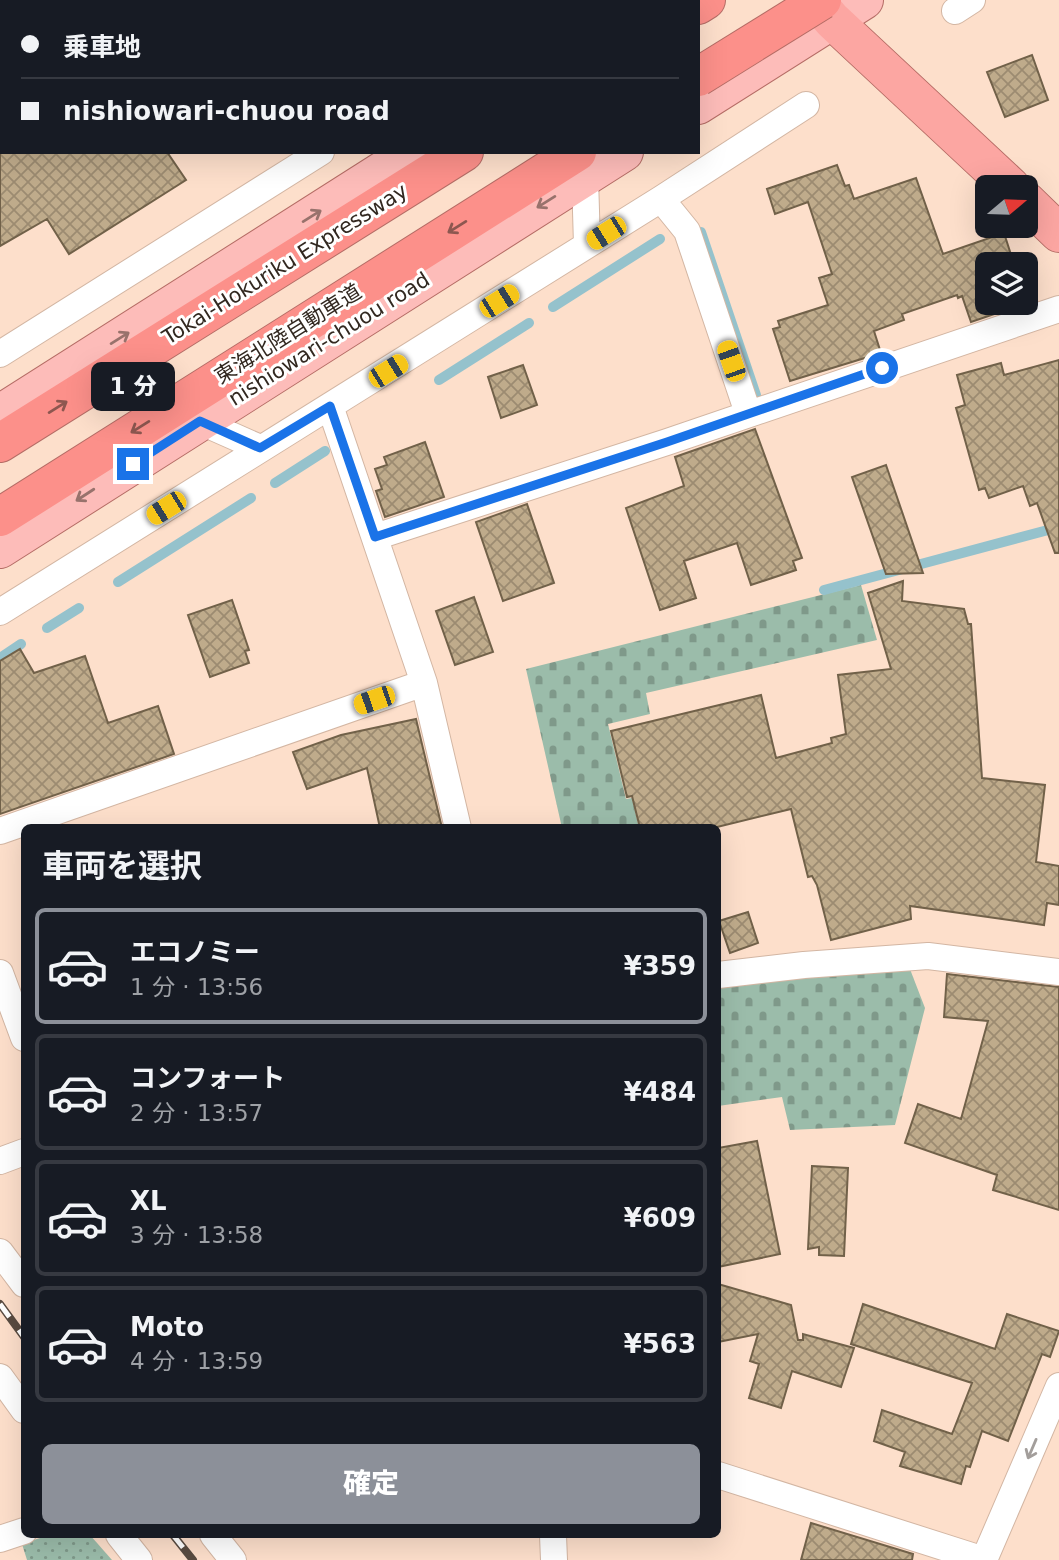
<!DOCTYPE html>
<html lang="ja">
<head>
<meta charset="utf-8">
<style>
  body { margin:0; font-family:"DejaVu Sans","Noto Sans JP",sans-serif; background:#242831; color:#f1f3f6; height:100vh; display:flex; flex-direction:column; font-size:26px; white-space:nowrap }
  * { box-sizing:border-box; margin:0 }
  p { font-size:23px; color:#9ea1a6 }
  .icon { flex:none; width:38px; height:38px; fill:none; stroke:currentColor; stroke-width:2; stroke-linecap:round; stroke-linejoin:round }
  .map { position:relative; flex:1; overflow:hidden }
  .details { position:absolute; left:21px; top:824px; width:700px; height:714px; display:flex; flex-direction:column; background:#171b24; border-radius:10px; box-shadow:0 7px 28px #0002 }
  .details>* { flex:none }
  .hud { position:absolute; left:0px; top:0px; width:700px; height:154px; box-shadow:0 7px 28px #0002; display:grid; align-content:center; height:154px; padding:0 21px; background:#171b24 }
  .needle { width:46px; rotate:71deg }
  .controls { position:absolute; left:975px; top:175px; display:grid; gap:14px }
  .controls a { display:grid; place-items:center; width:63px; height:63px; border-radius:10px; background:#171b24; box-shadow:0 7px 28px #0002; font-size:35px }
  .end { position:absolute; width:32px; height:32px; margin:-16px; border:9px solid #1a73e8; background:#fff; box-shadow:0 0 0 4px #fff }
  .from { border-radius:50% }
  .bubble { position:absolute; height:49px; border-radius:10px; background:#171b24; box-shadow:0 7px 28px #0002; font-size:23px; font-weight:800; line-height:49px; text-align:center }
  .car { position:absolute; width:21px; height:42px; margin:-21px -10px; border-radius:9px; box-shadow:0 0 5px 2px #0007; background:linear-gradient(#f5c518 24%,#345 0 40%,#f5c518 0 76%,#345 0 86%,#f5c518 0) }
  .hud b { display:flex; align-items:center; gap:24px; height:66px; font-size:26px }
  .hud b+b { border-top:2px solid #363941 }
  .hud i { width:18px; height:18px; background:#f1f3f6 }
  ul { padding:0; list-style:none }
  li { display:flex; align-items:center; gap:21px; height:116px; margin:0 14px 10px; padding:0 7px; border:4px solid #363941; border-radius:10px }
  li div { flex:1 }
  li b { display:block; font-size:26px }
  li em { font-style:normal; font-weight:800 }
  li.current { border-color:#8c9099 }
  li>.icon { width:63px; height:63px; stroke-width:1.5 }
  h2 { padding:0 21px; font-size:32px; line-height:84px }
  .cta { display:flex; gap:14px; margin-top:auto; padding:14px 21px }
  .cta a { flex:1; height:80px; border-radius:10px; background:#8c9099; color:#fff; font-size:28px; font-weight:800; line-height:80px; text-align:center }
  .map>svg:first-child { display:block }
  .cemetery { fill:url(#cemetery-stones) }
  .park { fill:url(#park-dots) }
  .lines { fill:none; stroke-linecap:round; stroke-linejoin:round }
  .stream { stroke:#95c2cc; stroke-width:10 }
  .building { fill:url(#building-cross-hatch); stroke:#716149; stroke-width:2 }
  .minor-casing { stroke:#d3b6a3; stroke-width:28 }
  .primary-casing { stroke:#b56c65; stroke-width:40 }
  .trunk-casing { stroke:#b56c65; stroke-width:40 }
  .motorway-casing { stroke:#b56c65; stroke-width:40 }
  .minor { stroke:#fff; stroke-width:26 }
  .primary { stroke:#fdbcb9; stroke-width:38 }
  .trunk { stroke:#fca6a2; stroke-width:38 }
  .motorway { stroke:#fc908a; stroke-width:38 }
  .rail-casing { stroke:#594b41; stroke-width:8 }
  .rail { stroke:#fff; stroke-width:5; stroke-dasharray:16; stroke-linecap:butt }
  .motorway-bridge-casing { stroke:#b56c65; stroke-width:40; stroke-linecap:butt }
  .motorway-bridge { stroke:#fc908a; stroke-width:38 }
  .oneway { stroke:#98726c }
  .oneway2 { stroke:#8d5750 }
  .oneway3 { stroke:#a39e9b }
  .route { stroke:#1a73e8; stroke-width:9 }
  .labels { text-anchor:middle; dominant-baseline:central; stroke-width:6; stroke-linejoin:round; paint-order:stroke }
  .street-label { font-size:21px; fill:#322820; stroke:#fff }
</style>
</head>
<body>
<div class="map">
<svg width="1059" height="1560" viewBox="0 0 1059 1560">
  <defs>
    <pattern id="cemetery-stones" width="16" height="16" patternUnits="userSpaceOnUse" patternTransform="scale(1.75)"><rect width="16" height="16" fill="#9bbcaa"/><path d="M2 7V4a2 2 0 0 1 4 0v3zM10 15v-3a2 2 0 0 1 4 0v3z" fill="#7f998a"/></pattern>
    <pattern id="park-dots" width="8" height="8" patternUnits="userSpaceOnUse" patternTransform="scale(1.75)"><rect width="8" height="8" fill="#9bbcaa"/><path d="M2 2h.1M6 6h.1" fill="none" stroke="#7f998a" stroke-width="1.8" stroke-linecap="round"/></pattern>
    <pattern id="building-cross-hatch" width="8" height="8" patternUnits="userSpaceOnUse" patternTransform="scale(1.75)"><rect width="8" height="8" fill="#bfab8b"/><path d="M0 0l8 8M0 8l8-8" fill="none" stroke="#9c8b71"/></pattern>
  </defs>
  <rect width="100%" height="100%" fill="#fddfcb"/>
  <!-- cemetery -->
  <path class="cemetery" d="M861,585L877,640L646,693L650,714L608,724L626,799L632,798L639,828H562L526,669Z
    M908,964L925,1008L895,1125L790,1130L782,1097L718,1106V983Z"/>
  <!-- park -->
  <path class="park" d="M49,1535H90L112,1560H27L22,1544Z"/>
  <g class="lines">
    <!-- stream -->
    <path class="stream" d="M134,2L137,0
      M0,85L2,84
      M701,232L756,395
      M553,307L660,239
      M439,380L529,323
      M275,483L325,451
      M118,582L251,498
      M824,590L1059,527
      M47,628L79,608
      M0,658L21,644"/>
  </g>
  <!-- building -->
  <path class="building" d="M1032,55L1048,100L1005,117L987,72Z
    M0,152H167L186,180L69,254L47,219L0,246Z
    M837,165L845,186L849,185L854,199L916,178L943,254L1004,233L1014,264H987V303H1026V300L1027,303L971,322L962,296L958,298L957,295L902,314L904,320L874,331L881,353L790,381L773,329L780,327L778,321L828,305L819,278L832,274L808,202L775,214L767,189Z
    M1059,360V553H1055L1037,503L1030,506L1023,486L989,498L985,488L979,490L956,408L965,405L957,375L1001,363L1004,375Z
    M523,365L537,405L501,418L488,377Z
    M755,429L802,558L793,561L796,570L751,585L737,543L684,561L696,598L660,610L626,508L684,486L675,457Z
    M425,442L444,497L385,517L376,491L382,489L375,469L387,465L384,457Z
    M886,465L923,573L886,574L852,477Z
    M527,504L554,583L503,601L476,522Z
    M903,581L902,601L964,609L968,624H971L982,778L1045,785L1036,862L1059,866V905L1047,903L1044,925L910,906L911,919L831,940L817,885L812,876L808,877L791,809L713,828H640L632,796L627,797L611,731L761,695L776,758L832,743L831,738L846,734L838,675L891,669L868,593Z
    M474,597L493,652L455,665L436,611Z
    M232,600L249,650L245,651L249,663L210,677L188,615Z
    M20,649L34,673L85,656L108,723L158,706L174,754L0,814V661Z
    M416,719L442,828H380L367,768L307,789L293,752L341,735Z
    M748,912L758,943L730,953L719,921Z
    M947,974L1059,987V1210L993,1190L997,1175L905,1143L918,1104L961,1119L988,1021L944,1017Z
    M757,1141L780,1254L718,1267V1148Z
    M812,1166L848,1168L844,1256L819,1255V1247L808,1249Z
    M718,1284L791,1305L798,1340H803V1334L854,1348L841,1387L792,1371L781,1408L749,1398L759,1364L750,1361L758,1334L718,1342Z
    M863,1304L995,1349L1007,1314L1059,1331L1050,1357L1042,1354L1008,1441L982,1431L970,1467L966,1466L961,1484L900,1466L905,1452L874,1441L882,1410L952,1434L972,1383L851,1344Z
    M811,1523L913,1554L912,1560H801Z"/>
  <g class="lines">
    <!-- minor casing -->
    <g class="minor-casing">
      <path id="minor" d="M242,0L243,2
        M560,2L562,0
        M955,11L972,0
        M585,177L587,245
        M661,199L687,231L748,413
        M0,354L321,152
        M330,406L424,683L458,828
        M199,421L260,448
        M375,537L667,442L1059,309
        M0,612L661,199L806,105
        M0,831L424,683
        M0,973L24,1038
        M718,975L804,965L928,956L1059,972
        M0,1161L24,1152
        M0,1252L24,1284
        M0,1377L24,1410
        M718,1475L984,1560
        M119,1535L139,1560
        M213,1535L233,1560
        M553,1535L554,1560
        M0,1539L24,1531
        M984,1560L1059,1386"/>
    </g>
    <!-- primary casing -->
    <g class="primary-casing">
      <path id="primary" d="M648,2L650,0
        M698,105L864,0
        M0,414L412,152
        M0,549L624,152"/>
    </g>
    <!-- trunk casing -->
    <g class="trunk-casing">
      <path id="trunk" d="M815,0L832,20L1011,187
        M1026,201L1059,233"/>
    </g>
    <!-- motorway casing -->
    <g class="motorway-casing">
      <path id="motorway" d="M698,5L706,0
        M0,443L464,152
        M0,517L577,152"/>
    </g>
    <!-- minor -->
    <use href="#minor" class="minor"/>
    <!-- primary -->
    <use href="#primary" class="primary"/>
    <!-- trunk -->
    <use href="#trunk" class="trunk"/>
    <!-- motorway -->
    <use href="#motorway" class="motorway"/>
    <!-- rail casing -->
    <g class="rail-casing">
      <path id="rail" d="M0,1304L24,1337
        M173,1535L193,1560"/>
    </g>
    <!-- rail -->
    <use href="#rail" class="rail"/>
    <!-- motorway-bridge casing -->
    <g class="motorway-bridge-casing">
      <path id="motorway-bridge" d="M698,77L822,0"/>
    </g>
    <!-- motorway-bridge -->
    <use href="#motorway-bridge" class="motorway-bridge"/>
  </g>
  <!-- one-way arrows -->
  <defs><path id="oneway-shaft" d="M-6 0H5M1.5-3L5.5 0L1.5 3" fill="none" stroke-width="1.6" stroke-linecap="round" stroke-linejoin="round" transform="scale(1.75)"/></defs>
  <g class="oneway">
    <use href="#oneway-shaft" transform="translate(546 202) rotate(148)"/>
    <use href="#oneway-shaft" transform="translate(312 216) rotate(-32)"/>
    <use href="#oneway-shaft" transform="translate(120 338) rotate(-32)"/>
    <use href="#oneway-shaft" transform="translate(85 495) rotate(147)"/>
  </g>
  <g class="oneway2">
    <use href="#oneway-shaft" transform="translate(457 227) rotate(148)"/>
    <use href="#oneway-shaft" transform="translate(58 407) rotate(-32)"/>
    <use href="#oneway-shaft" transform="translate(140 427) rotate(148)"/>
  </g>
  <use class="oneway3" href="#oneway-shaft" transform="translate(1032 1449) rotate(113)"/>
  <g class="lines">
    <!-- route -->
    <path class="route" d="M133,464L200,421L260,448L330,406L375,537L667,442L882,368"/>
  </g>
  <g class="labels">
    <!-- street labels -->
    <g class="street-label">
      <text transform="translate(285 264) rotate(-32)">Tokai-Hokuriku Expressway</text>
      <text transform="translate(288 334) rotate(-32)">東海北陸自動車道</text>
      <text transform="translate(329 339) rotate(-32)">nishiowari-chuou road</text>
    </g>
  </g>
</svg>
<div class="controls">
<a><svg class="needle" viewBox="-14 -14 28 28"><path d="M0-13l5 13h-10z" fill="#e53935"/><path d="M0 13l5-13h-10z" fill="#9ea1a6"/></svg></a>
<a><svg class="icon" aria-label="layers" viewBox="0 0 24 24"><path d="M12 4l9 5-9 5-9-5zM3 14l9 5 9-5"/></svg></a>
</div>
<i class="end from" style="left:882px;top:368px"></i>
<i class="end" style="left:133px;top:464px"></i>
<div class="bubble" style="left:91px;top:362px;width:84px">1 分</div>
<i class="car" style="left:606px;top:233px;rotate:238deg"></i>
<i class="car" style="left:499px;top:301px;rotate:58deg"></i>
<i class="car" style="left:731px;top:361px;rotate:341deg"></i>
<i class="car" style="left:388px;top:371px;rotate:58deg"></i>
<i class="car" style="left:166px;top:508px;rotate:238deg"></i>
<i class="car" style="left:374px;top:700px;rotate:251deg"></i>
<div class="hud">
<b><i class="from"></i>乗車地</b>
<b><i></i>nishiowari-chuou road</b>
</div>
<section class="details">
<h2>車両を選択</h2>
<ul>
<li class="current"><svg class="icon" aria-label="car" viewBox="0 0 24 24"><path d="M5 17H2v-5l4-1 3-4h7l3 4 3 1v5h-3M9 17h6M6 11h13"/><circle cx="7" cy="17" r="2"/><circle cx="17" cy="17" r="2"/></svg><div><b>エコノミー</b><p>1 分 · 13:56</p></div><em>¥359</em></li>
<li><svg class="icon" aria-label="car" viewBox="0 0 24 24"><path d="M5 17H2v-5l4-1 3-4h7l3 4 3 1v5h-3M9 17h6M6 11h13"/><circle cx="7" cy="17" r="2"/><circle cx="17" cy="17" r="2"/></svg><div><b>コンフォート</b><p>2 分 · 13:57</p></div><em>¥484</em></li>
<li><svg class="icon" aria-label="car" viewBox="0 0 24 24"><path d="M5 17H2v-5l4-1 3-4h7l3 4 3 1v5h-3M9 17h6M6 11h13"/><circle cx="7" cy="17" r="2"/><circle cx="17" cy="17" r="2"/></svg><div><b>XL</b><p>3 分 · 13:58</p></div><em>¥609</em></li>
<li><svg class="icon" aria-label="car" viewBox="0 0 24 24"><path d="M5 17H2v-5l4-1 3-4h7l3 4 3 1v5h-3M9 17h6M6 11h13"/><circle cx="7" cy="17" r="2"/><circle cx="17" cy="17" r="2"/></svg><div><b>Moto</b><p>4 分 · 13:59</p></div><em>¥563</em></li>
</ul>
<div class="cta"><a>確定</a></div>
</section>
</div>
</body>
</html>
